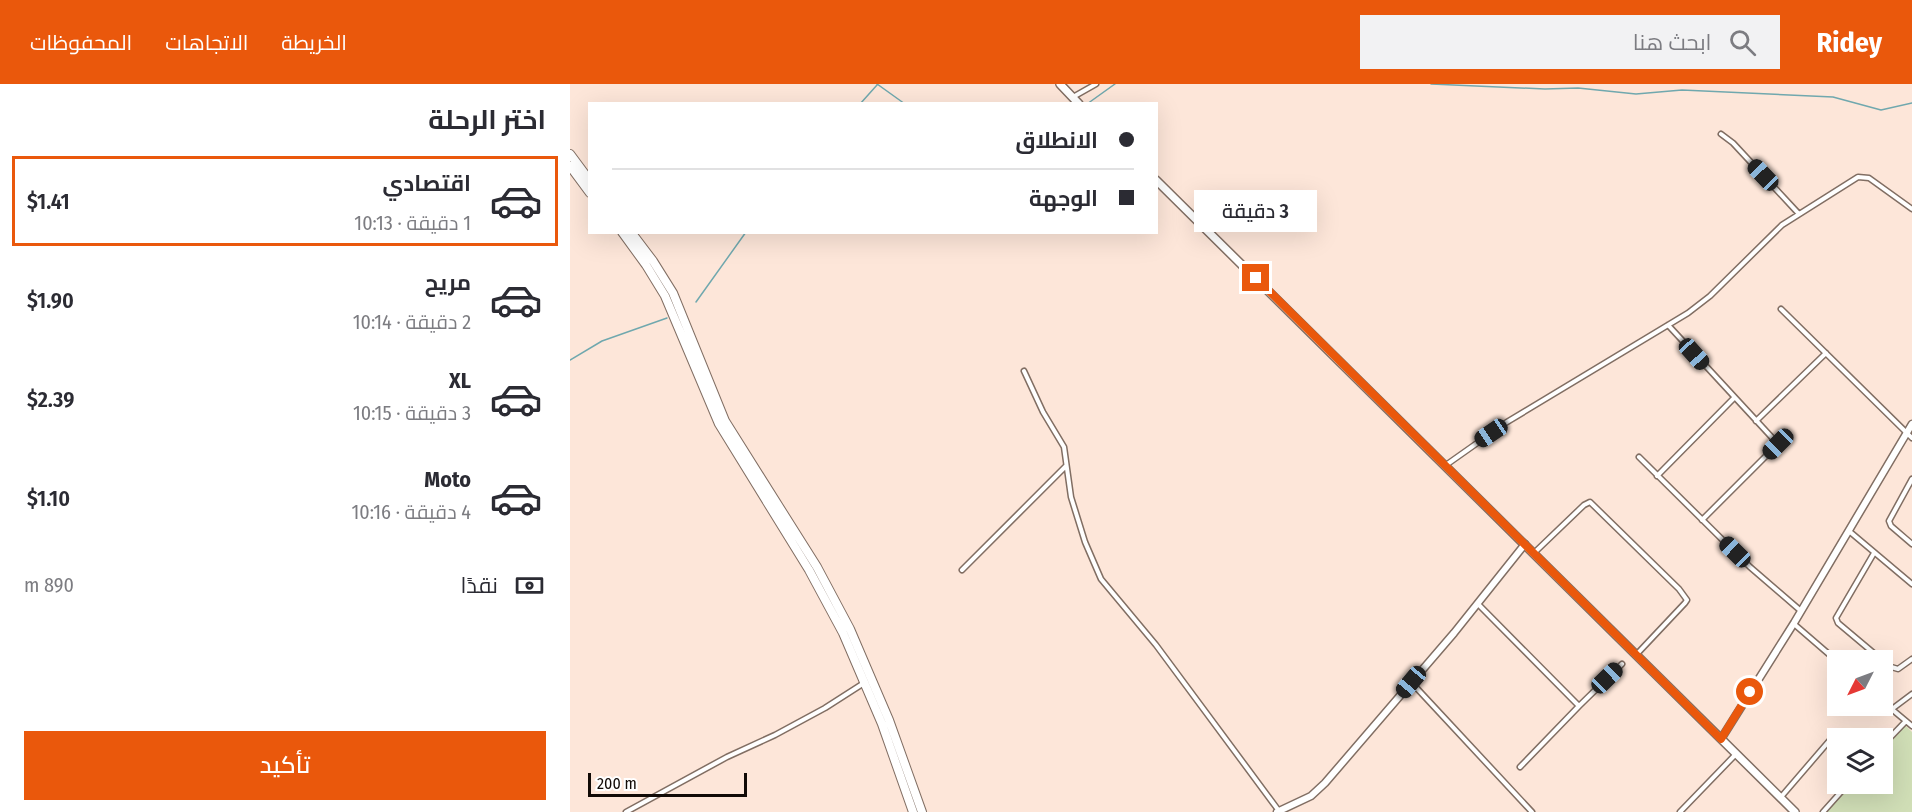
<!DOCTYPE html>
<html lang="ar">
<head>
<meta charset="utf-8">
<style>
  body { margin:0; font-family:"Fira Sans Condensed",Cairo,sans-serif; background:#f2f2f3; color:#2b2b33; direction:rtl; height:100vh; display:flex; flex-direction:column; font-size:22px; white-space:nowrap }
  * { box-sizing:border-box; margin:0 }
  p { font-size:20px; color:#7c7c81 }
  .icon { flex:none; width:33px; height:33px; fill:none; stroke:currentColor; stroke-width:2; stroke-linecap:round; stroke-linejoin:round }
  .map { position:relative; flex:1; overflow:hidden; direction:ltr }
  .details { display:flex; flex-direction:column; background:#fff; width:570px }
  .details>* { flex:none }
  .hud { position:absolute; left:18px; top:18px; width:570px; height:132px; border-radius:0px; box-shadow:0 6px 24px #0002; direction:rtl; display:grid; align-content:center; height:132px; padding:0 24px; background:#fff }
  .needle { width:39px; rotate:228deg }
  .tools { position:absolute; left:1257px; top:566px; display:grid; gap:12px }
  .tools a { display:grid; place-items:center; width:66px; height:66px; border-radius:0px; background:#fff; box-shadow:0 6px 24px #0002; font-size:30px }
  .scale { position:absolute; left:18px; bottom:15px; width:159px; box-sizing:border-box; padding-left:6px; border:3px solid #110a06; border-top:0; font-size:16px; line-height:21px; white-space:nowrap; color:#110a06; -webkit-text-stroke:4px #fff; paint-order:stroke }
  .end { position:absolute; width:27px; height:27px; margin:-14px; border:8px solid #ea580c; background:#fff; box-shadow:0 0 0 3px #fff }
  .from { border-radius:50% }
  .bubble { position:absolute; height:42px; border-radius:0px; background:#fff; box-shadow:0 6px 24px #0002; font-size:20px; font-weight:600; line-height:42px; text-align:center; direction:rtl }
  .car { position:absolute; width:18px; height:36px; margin:-18px -9px; border-radius:8px; box-shadow:0 0 4px 2px #0007; background:linear-gradient(#222 24%,#8ab4d8 0 40%,#222 0 76%,#8ab4d8 0 86%,#222 0) }
  .hud b { display:flex; align-items:center; gap:21px; height:57px; font-size:22px }
  .hud b+b { border-top:2px solid #e1e1e2 }
  .hud i { width:15px; height:15px; background:#2b2b33 }
  ul { padding:0; list-style:none }
  li { display:flex; align-items:center; gap:18px; height:90px; margin:0 12px 9px; padding:0 12px; border:3px solid transparent; border-radius:0px }
  li div { flex:1 }
  li b { display:block; font-size:22px }
  li em { font-style:normal; font-weight:600 }
  li.selected { border-color:#ea580c }
  li>.icon { width:54px; height:54px; stroke-width:1.5 }
  h2 { padding:0 24px; font-size:27px; line-height:72px }
  .pay { display:flex; align-items:center; gap:15px; height:66px; padding:0 24px; font-size:22px }
  .pay p { margin-inline-start:auto }
  .cta { display:flex; gap:12px; margin-top:auto; padding:12px 24px }
  .cta a { flex:1; height:69px; border-radius:0px; background:#ea580c; color:#fff; font-size:24px; font-weight:600; line-height:69px; text-align:center }
  header { display:flex; align-items:center; gap:36px; box-sizing:border-box; height:84px; padding:0 30px; background:#ea580c; color:#fff }
  header strong { font-size:28px }
  nav { display:flex; gap:33px; margin-inline-start:auto; font-size:21px }
  .search { width:420px; height:54px; background:#f2f2f3; display:flex; align-items:center; gap:15px; box-sizing:border-box; padding:0 21px; border-radius:0px; color:#7c7c81; font-size:22px }
  main { display:flex; flex:1; min-height:0 }
  .map>svg:first-child { display:block }
  .green { fill:#d0deb6 }
  .lines { fill:none; stroke-linecap:round; stroke-linejoin:round }
  .stream { stroke:#70a8ae; stroke-width:1.5 }
  .street-casing { stroke:#816e63; stroke-width:7 }
  .secondary-casing { stroke:#816e63; stroke-width:9 }
  .primary-casing { stroke:#816e63; stroke-width:10 }
  .highway-casing { stroke:#816e63; stroke-width:10 }
  .street { stroke:#fff; stroke-width:4 }
  .secondary { stroke:#fff; stroke-width:6 }
  .primary { stroke:#fff; stroke-width:7 }
  .highway { stroke:#fff; stroke-width:8 }
  .route { stroke:#ea580c; stroke-width:8 }
</style>
</head>
<body>
<header>
<strong>Ridey</strong>
<div class="search"><svg class="icon" aria-label="search" viewBox="0 0 24 24"><circle cx="10" cy="10" r="6"/><path d="M15 15l6 6"/></svg>ابحث هنا</div>
<nav><a>الخريطة</a><a>الاتجاهات</a><a>المحفوظات</a></nav>
</header>
<main>
<div class="map">
<svg width="1342" height="728" viewBox="0 0 1342 728">
  <rect width="100%" height="100%" fill="#fde6d9"/>
  <!-- green -->
  <path class="green" d="M1334,640L1342,648V728H1254L1280,699H1312L1313,664Z"/>
  <g class="lines">
    <!-- stream -->
    <path class="stream" d="M307,0L335,20
      M861,0L975,5L1008,4L1066,10L1112,6L1263,13L1311,26L1342,19
      M290,20L307,1
      M517,20L545,0
      M126,218L176,148
      M0,276L32,257L97,234"/>
    <!-- street casing -->
    <g class="street-casing">
      <path id="street" d="M503,13L526,0
        M1151,50L1163,59L1229,130
        M1211,225L1342,354
        M1098,241L1208,360L1132,436
        M454,287L473,328L494,363L501,413L515,458L531,495L586,561L709,727
        M1186,337L1256,269
        M1069,373L1180,483L1231,527
        M876,381L937,338L1118,229L1140,212L1212,141L1288,93L1299,94L1342,125
        M1087,392L1164,314
        M1342,395L1319,437L1321,442L1342,460
        M1279,447L1342,500
        M964,469L1014,421L1020,418L1109,505L1117,516L1115,519L1066,571
        M1304,469L1266,534L1268,539L1312,576
        M392,486L496,382
        M908,520L1009,622
        M1224,540L1268,578
        M1312,577L1318,582L1328,585L1342,575
        M841,598L962,728
        M1312,617L1342,642
        M1322,625L1342,610
        M1312,662L1336,637
        M950,683L1009,622L1052,580
        M1211,713L1266,649
        M56,728L157,673L205,651L255,624L294,599
        M1110,728L1166,670
        M1253,728L1279,699"/>
    </g>
    <!-- secondary casing -->
    <g class="secondary-casing">
      <path id="secondary" d="M1151,655L1224,539L1342,340
        M707,728L741,712L755,699L884,549L955,460"/>
    </g>
    <!-- primary casing -->
    <g class="primary-casing">
      <path id="primary" d="M490,0L509,20
        M586,96L1225,728"/>
    </g>
    <!-- highway casing -->
    <g class="highway-casing">
      <path id="highway" d="M0,70L20,97
        M0,82L20,109
        M52,148L76,181L95,212L149,340L239,486L273,549L312,640L343,728
        M61,148L83,177L103,209L155,337L247,483L280,545L319,636L352,728"/>
    </g>
    <!-- street -->
    <use href="#street" class="street"/>
    <!-- secondary -->
    <use href="#secondary" class="secondary"/>
    <!-- primary -->
    <use href="#primary" class="primary"/>
    <!-- highway -->
    <use href="#highway" class="highway"/>
  </g>
  <g class="lines">
    <!-- route -->
    <path class="route" d="M686,194L1151,655L1180,608"/>
  </g>
</svg>
<div class="tools">
<a><svg class="needle" viewBox="-14 -14 28 28"><path d="M0-13l5 13h-10z" fill="#e53935"/><path d="M0 13l5-13h-10z" fill="#7c7c81"/></svg></a>
<a><svg class="icon" aria-label="layers" viewBox="0 0 24 24"><path d="M12 4l9 5-9 5-9-5zM3 14l9 5 9-5"/></svg></a>
</div>
<div class="scale">200 m</div>
<i class="end from" style="left:1180px;top:608px"></i>
<i class="end" style="left:686px;top:194px"></i>
<div class="bubble" style="left:624px;top:106px;width:123px">3 دقيقة</div>
<i class="car" style="left:1193px;top:91px;rotate:316deg"></i>
<i class="car" style="left:1124px;top:270px;rotate:138deg"></i>
<i class="car" style="left:921px;top:349px;rotate:236deg"></i>
<i class="car" style="left:1208px;top:360px;rotate:225deg"></i>
<i class="car" style="left:1165px;top:468px;rotate:314deg"></i>
<i class="car" style="left:1037px;top:594px;rotate:46deg"></i>
<i class="car" style="left:841px;top:598px;rotate:220deg"></i>
<div class="hud">
<b><i class="from"></i>الانطلاق</b>
<b><i></i>الوجهة</b>
</div>
</div>
<section class="details">
<h2>اختر الرحلة</h2>
<ul>
<li class="selected"><svg class="icon" aria-label="car" viewBox="0 0 24 24"><path d="M5 17H2v-5l4-1 3-4h7l3 4 3 1v5h-3M9 17h6M6 11h13"/><circle cx="7" cy="17" r="2"/><circle cx="17" cy="17" r="2"/></svg><div><b>اقتصادي</b><p>1 دقيقة · 10:13</p></div><em>$1.41</em></li>
<li><svg class="icon" aria-label="car" viewBox="0 0 24 24"><path d="M5 17H2v-5l4-1 3-4h7l3 4 3 1v5h-3M9 17h6M6 11h13"/><circle cx="7" cy="17" r="2"/><circle cx="17" cy="17" r="2"/></svg><div><b>مريح</b><p>2 دقيقة · 10:14</p></div><em>$1.90</em></li>
<li><svg class="icon" aria-label="car" viewBox="0 0 24 24"><path d="M5 17H2v-5l4-1 3-4h7l3 4 3 1v5h-3M9 17h6M6 11h13"/><circle cx="7" cy="17" r="2"/><circle cx="17" cy="17" r="2"/></svg><div><b>XL</b><p>3 دقيقة · 10:15</p></div><em>$2.39</em></li>
<li><svg class="icon" aria-label="car" viewBox="0 0 24 24"><path d="M5 17H2v-5l4-1 3-4h7l3 4 3 1v5h-3M9 17h6M6 11h13"/><circle cx="7" cy="17" r="2"/><circle cx="17" cy="17" r="2"/></svg><div><b>Moto</b><p>4 دقيقة · 10:16</p></div><em>$1.10</em></li>
</ul>
<div class="pay"><svg class="icon" aria-label="cash" viewBox="0 0 24 24"><path d="M3 7h18v10H3z"/><circle cx="12" cy="12" r="2"/></svg>نقدًا<p>890 m</p></div>
<div class="cta"><a>تأكيد</a></div>
</section>
</main>
</body>
</html>
